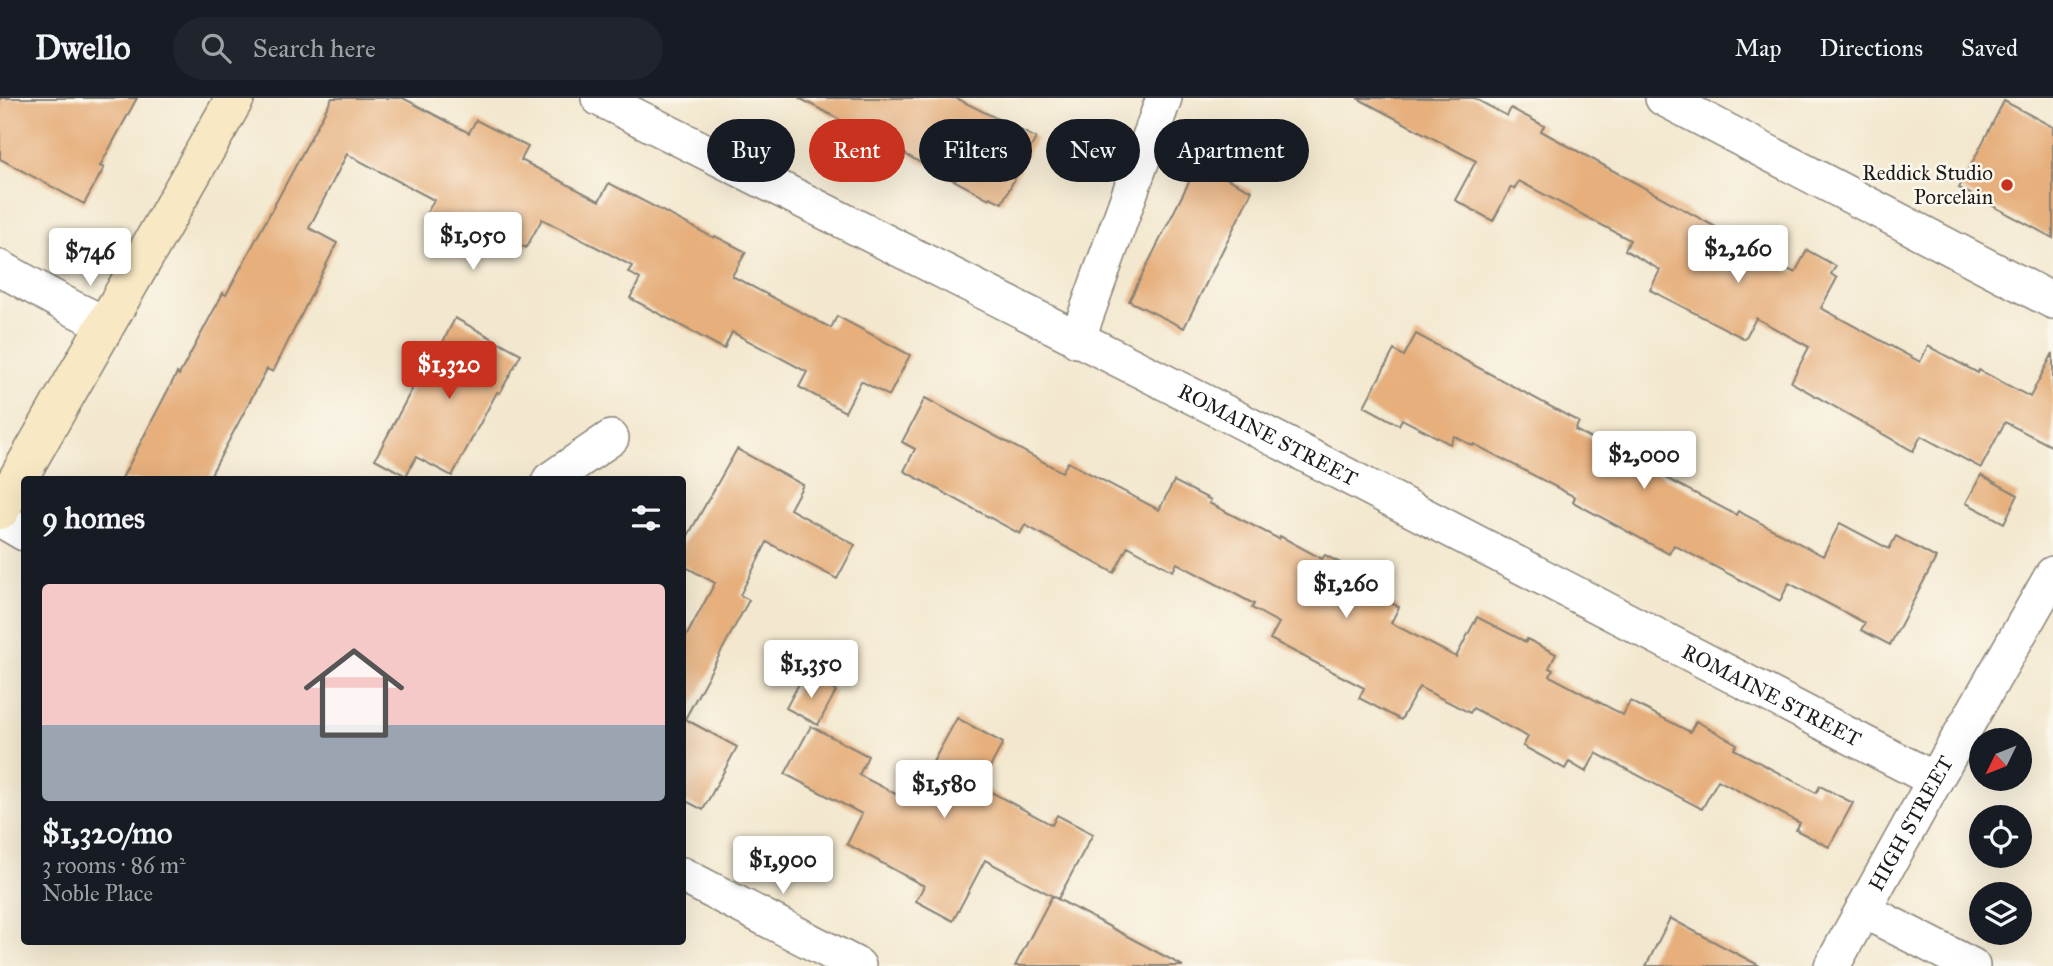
<!DOCTYPE html>
<meta charset="utf-8">
<style>
body{margin:0;font-family:"IM FELL Great Primer",serif;background:#20242c;color:#f1f3f6;height:100vh;display:flex;flex-direction:column;font-size:26px;white-space:nowrap}
*{box-sizing:border-box;margin:0}
p{font-size:23px;color:#9ea1a6}
.icon{flex:none;width:38px;height:38px;fill:none;stroke:currentColor;stroke-width:2;stroke-linecap:round;stroke-linejoin:round}
.map{position:relative;flex:1;overflow:hidden}
.side{position:absolute;left:21px;top:378px;width:665px;height:469px;display:flex;flex-direction:column;background:#171b24;border-radius:7px;box-shadow:0 7px 28px #0002}
.side>*{flex:none}
.banner{position:absolute;left:707px;top:21px;width:665px;height:63px;display:flex;gap:14px}
.needle{width:46px;rotate:227deg}
.fabs{position:absolute;left:1969px;top:630px;display:grid;gap:14px}
.fabs a{display:grid;place-items:center;width:63px;height:63px;border-radius:50%;background:#171b24;box-shadow:0 7px 28px #0002;font-size:35px}
.price{position:absolute;translate:-50% -60px;padding:0 16px;border-radius:7px;background:#fff;color:#222;font-size:23px;line-height:46px;filter:drop-shadow(0 2px 4px #0008)}
.price::after{content:'';position:absolute;left:50%;top:42px;width:21px;height:16px;margin-left:-10px;background:inherit;clip-path:polygon(0 0,100% 0,50% 100%)}
.price.on{background:#c8321e;color:#fff}
ul{padding:0;list-style:none}
li{display:grid;align-content:center;gap:14px;height:371px;padding:0 21px}
li+li{border-top:2px solid #363941}
li span{display:grid;place-items:center;height:217px;border-radius:7px;color:#555}
li>.icon{margin-inline-start:auto}
span .icon{width:126px;height:126px;fill:#fffc;stroke-width:1}
li b{font-size:30px}
h2{display:flex;justify-content:space-between;align-items:center;height:84px;padding:0 21px;font-size:30px}
.chip{padding:0 24px;border-radius:32px;background:#171b24;box-shadow:0 7px 28px #0002;font-size:24px;line-height:63px}
.chip.on{background:#c8321e;color:#fff}
header{display:flex;align-items:center;gap:42px;box-sizing:border-box;height:98px;padding:0 35px;background:#171b24;border-bottom:2px solid #363941}
header strong{font-size:33px}
nav{display:flex;gap:38px;margin-inline-start:auto;font-size:24px}
.search{width:490px;height:63px;background:#20242c;display:flex;align-items:center;gap:18px;box-sizing:border-box;padding:0 24px;border-radius:38px;color:#9ea1a6;font-size:26px}
.map>svg:first-child{display:block}
.building{fill:#e6af7b}
.lines{fill:none;stroke-linecap:round;stroke-linejoin:round}
.minor-casing{stroke:#888276;stroke-width:38}
.secondary-casing{stroke:#888276;stroke-width:41}
.minor{stroke:#fff;stroke-width:35}
.secondary{stroke:#f8e8c3;stroke-width:38}
.poi-dot{fill:#c8321e;stroke:#fbf7ec;stroke-width:2.5}
.labels{text-anchor:middle;stroke-width:5;stroke-linejoin:round;paint-order:stroke}
.poi-label{font-size:21px;fill:#1c1c1c;stroke:#fbf7ec;text-anchor:end}
.street-label{font-size:21px;fill:#1c1c1c;stroke:#fbf7ec}
</style>
<header>
<strong>Dwello</strong>
<div class="search"><svg class="icon" aria-label="search" viewBox="0 0 24 24"><circle cx="10" cy="10" r="6"/><path d="M15 15l6 6"/></svg>Search here</div>
<nav><a>Map</a><a>Directions</a><a>Saved</a></nav>
</header>
<div class="map">
<svg width="2053" height="868" viewBox="0 0 2053 868">
<rect width="100%" height="100%" fill="#fbf7ec"/>
<filter id="ink" filterUnits="userSpaceOnUse"><feTurbulence type="fractalNoise" baseFrequency=".0143" numOctaves="2"/><feDisplacementMap in="SourceGraphic" scale="14" xChannelSelector="R" yChannelSelector="G"/><feConvolveMatrix kernelMatrix="1 2 1 2 8 2 1 2 1" color-interpolation-filters="sRGB"/></filter>
<filter id="wash" filterUnits="userSpaceOnUse"><feTurbulence type="fractalNoise" baseFrequency=".00686" numOctaves="4" result="noise"/><feDisplacementMap in="SourceGraphic" scale="28" xChannelSelector="R" yChannelSelector="G"/><feGaussianBlur stdDeviation="1.57" result="paint"/><feColorMatrix in="noise" values="0 0 0 0 0 0 0 0 0 0 0 0 0 0 0 0 0 1.4 0 .05"/><feComposite in="paint" operator="in"/></filter>
<g filter="url(#wash)">
<rect width="100%" height="100%" fill="#f3e8cf"/>
<g id="blocks">
<path class="building" d="M0,0H137L100,68L104,70L84,106L0,61Z
M332,0H403L469,35L476,22L528,49L521,62L599,103L609,85L714,140L715,138L746,154L732,178L831,230L837,218L910,257L889,298L861,283L845,314L799,289L807,274L732,234L724,251L630,200L640,181L628,174L632,168L602,152L542,121L526,150L485,128L474,149L423,122L434,102L347,56L309,130L337,145L273,274L267,271L208,382H121L177,275L179,277L223,195L226,197Z
M799,0H956L1036,40L1002,105L990,99L989,101Z
M1357,0H1474L1507,18L1511,10L1544,28L1541,33L1734,139L1732,142L1795,175L1807,152L1836,168L1831,176L1837,180L1821,210L1920,264L1928,248L1978,275L1979,272L2030,299L2053,255V349L2005,324L1981,370L1921,338L1913,353L1791,284L1809,249L1756,220L1745,241L1650,192L1660,172L1625,152L1630,142L1519,83L1514,91L1511,89L1493,123L1455,102L1476,63Z
M2004,3L2053,29V140L1959,90Z
M1198,66L1252,93L1184,230L1129,203Z
M455,220L521,256L500,295L497,294L452,378L416,359L406,378L375,361L428,261L433,264Z
M1416,236L1579,324L1575,332L1736,417L1738,413L1823,458L1840,425L1889,451L1896,438L1936,460L1890,547L1861,532L1865,525L1789,485L1780,503L1674,447L1669,456L1573,404L1575,399L1474,346L1473,348L1454,338L1450,346L1402,321L1399,327L1364,308L1394,252L1404,258Z
M925,300L1062,374L1068,364L1159,412L1174,383L1211,402L1209,405L1279,441L1280,438L1322,461L1325,457L1361,476L1356,486L1399,509L1391,525L1456,559L1477,519L1526,544L1527,541L1556,556L1549,570L1553,572L1550,578L1623,617L1630,603L1690,634L1696,623L1737,646L1734,651L1816,695L1820,688L1853,705L1829,749L1796,732L1800,725L1718,682L1702,711L1596,655L1586,674L1569,664L1565,671L1523,648L1528,639L1473,610L1470,615L1419,589L1401,622L1359,600L1364,590L1270,541L1279,525L1252,510L1254,506L1177,465L1173,473L1128,448L1114,475L1025,427L1020,436L904,373L915,351L902,344Z
M737,351L803,387L790,411L855,447L837,481L767,444L740,497L749,502L685,621L737,649L703,712L682,701V546L715,485L682,467V448Z
M1981,377L2018,397L2004,425L1966,405Z
M804,576L836,593L818,627L786,610Z
M957,620L1003,645L980,688L1052,727L1057,717L1093,736L1058,801L985,762L953,823L916,803L924,788L847,746L862,716L785,676L811,628L868,658L859,677L911,704Z
M1052,798L1183,868H1015Z
M1670,820L1692,832L1760,868H1646Z"/>
</g>
</g>
<g filter="url(#ink)">
<use href="#blocks" fill-opacity="0" stroke="#888276" stroke-width="2"/>
<g class="lines">
<g class="minor-casing">
<g id="minor">
<path id="s1" d="M599,0L1210,307L1935,682"/>
<path d="M1663,0L2053,203"/>
<path d="M0,170L70,209L105,226"/>
<path d="M1077,242L1164,0"/>
<path d="M550,382L611,340"/>
<path d="M0,421L24,435"/>
<path d="M682,777L858,868"/>
<path d="M1863,812L1972,868"/>
<path id="s2" d="M1832,868L1935,682L2053,476"/>
</g>
</g>
<g class="secondary-casing">
<path id="secondary" d="M0,412L235,0"/>
</g>
<use href="#minor" class="minor"/>
<use href="#secondary" class="secondary"/>
</g>
</g>
<circle class="poi-dot" cx="2007" cy="87" r="7"/>
<g class="labels">
<g class="poi-label">
<text x="1993" y="82">Reddick Studio<tspan x="1993" dy="24">Porcelain</tspan></text>
</g>
<g class="street-label">
<text dy="7" stroke="none"><textPath href="#s1" startOffset="749">ROMAINE STREET</textPath></text>
<text dy="7" stroke="none"><textPath href="#s1" startOffset="1316">ROMAINE STREET</textPath></text>
<text dy="7" stroke="none"><textPath href="#s2" startOffset="163">HIGH STREET</textPath></text>
</g>
</g>
</svg>
<div class="fabs">
<a><svg class="needle" viewBox="-14 -14 28 28"><path d="M0-13l5 13h-10z" fill="#e53935"/><path d="M0 13l5-13h-10z" fill="#9ea1a6"/></svg></a>
<a><svg class="icon" aria-label="locate" viewBox="0 0 24 24"><circle cx="12" cy="12" r="6"/><path d="M12 2v4M12 18v4M2 12h4M18 12h4"/></svg></a>
<a><svg class="icon" aria-label="layers" viewBox="0 0 24 24"><path d="M12 4l9 5-9 5-9-5zM3 14l9 5 9-5"/></svg></a>
</div>
<b class="price" style="left:473px;top:174px">$1,050</b>
<b class="price" style="left:1738px;top:187px">$2,260</b>
<b class="price" style="left:90px;top:190px">$746</b>
<b class="price on" style="left:449px;top:303px">$1,320</b>
<b class="price" style="left:1644px;top:393px">$2,000</b>
<b class="price" style="left:1346px;top:522px">$1,260</b>
<b class="price" style="left:811px;top:602px">$1,350</b>
<b class="price" style="left:944px;top:722px">$1,580</b>
<b class="price" style="left:783px;top:798px">$1,900</b>
<div class="banner">
<a class="chip">Buy</a>
<a class="chip on">Rent</a>
<a class="chip">Filters</a>
<a class="chip">New</a>
<a class="chip">Apartment</a>
</div>
<section class="side">
<h2>9 homes<svg class="icon" aria-label="filters" viewBox="0 0 24 24"><path d="M4 7h16M4 17h16"/><circle cx="9" cy="7" r="2"/><circle cx="15" cy="17" r="2"/></svg></h2>
<ul>
<li><span style="background:linear-gradient(#f6c9c9 65%,#9aa5b1 0)"><svg class="icon" aria-label="home" viewBox="0 0 24 24"><path d="M3 11l9-7 9 7M6 9v11h12V9"/></svg></span><div><b>$1,320/mo</b><p>3 rooms · 86 m²</p><p>Noble Place</p></div></li>
</ul>
</section>
</div>
